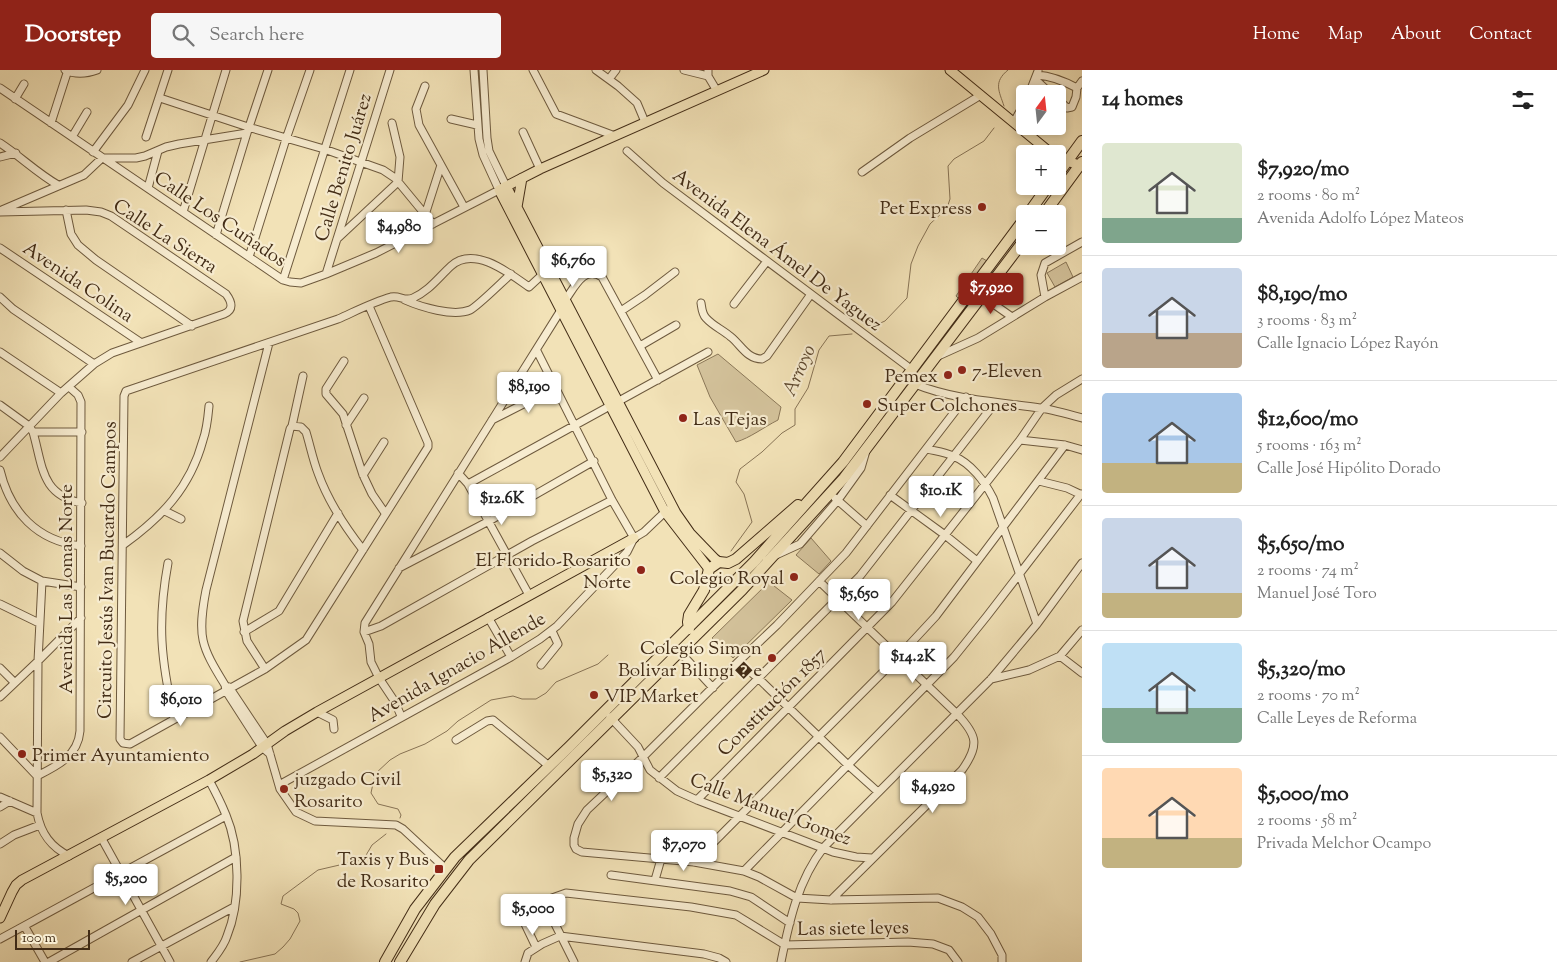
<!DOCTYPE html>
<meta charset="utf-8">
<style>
body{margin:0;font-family:"Sorts Mill Goudy",serif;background:#f6f6f6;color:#222;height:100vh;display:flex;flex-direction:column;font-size:19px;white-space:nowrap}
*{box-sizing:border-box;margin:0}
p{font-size:16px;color:#767676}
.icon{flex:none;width:28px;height:28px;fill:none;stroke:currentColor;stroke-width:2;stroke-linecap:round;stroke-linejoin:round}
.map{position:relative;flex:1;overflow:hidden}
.sheet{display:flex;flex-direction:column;background:#fff;width:475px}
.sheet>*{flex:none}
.needle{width:32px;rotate:15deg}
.tools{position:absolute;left:1016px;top:15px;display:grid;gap:10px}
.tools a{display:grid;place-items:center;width:50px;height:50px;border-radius:5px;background:#fff;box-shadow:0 2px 8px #0003;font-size:25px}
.scale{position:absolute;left:15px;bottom:12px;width:75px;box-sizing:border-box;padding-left:5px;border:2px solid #422c16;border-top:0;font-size:14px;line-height:18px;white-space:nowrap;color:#422c16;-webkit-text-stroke:4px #f7ecd0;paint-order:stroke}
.price{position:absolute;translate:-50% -42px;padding:0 11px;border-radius:5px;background:#fff;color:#222;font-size:16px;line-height:32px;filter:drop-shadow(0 1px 2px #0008)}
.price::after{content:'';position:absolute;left:50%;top:30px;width:15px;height:11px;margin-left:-8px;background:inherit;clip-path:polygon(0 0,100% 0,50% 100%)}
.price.selected{background:#8f2418;color:#fff}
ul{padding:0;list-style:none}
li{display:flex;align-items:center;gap:15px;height:125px;padding:0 20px}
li+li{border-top:1px solid #e0e0e0}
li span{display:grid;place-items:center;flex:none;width:140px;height:100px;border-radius:5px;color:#555}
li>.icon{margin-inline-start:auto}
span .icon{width:60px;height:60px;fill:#fffc;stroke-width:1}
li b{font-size:21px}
h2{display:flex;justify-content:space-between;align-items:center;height:60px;padding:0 20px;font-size:21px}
header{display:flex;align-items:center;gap:30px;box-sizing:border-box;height:70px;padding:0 25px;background:#8f2418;color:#fff}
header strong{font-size:24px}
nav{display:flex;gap:28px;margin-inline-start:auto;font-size:18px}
.search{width:350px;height:45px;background:#f6f6f6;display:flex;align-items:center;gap:12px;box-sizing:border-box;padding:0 18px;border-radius:5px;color:#767676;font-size:19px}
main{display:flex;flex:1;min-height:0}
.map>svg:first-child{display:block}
.green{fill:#d4c39c;stroke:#8b7859}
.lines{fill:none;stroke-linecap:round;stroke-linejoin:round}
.stream{stroke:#887456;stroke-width:1}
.minor-casing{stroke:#6e5a3e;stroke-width:9}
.major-casing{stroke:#422c16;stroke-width:11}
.highway-casing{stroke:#422c16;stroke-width:12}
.minor{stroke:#f7ecd0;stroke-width:7}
.major{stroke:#f2e2b7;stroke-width:9}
.highway{stroke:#f2e2b7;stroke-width:10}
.poi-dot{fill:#8f2418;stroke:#f7ecd0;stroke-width:2}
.labels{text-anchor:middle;stroke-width:4.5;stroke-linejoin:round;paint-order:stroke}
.street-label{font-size:19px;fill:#422c16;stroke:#f7ecd0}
.poi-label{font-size:19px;fill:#422c16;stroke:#f7ecd0;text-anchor:end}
.water-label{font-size:20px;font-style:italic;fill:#5f4a30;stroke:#f7ecd0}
</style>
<header>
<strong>Doorstep</strong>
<div class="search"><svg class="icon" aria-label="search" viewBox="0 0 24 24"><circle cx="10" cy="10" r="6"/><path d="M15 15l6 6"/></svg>Search here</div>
<nav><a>Home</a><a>Map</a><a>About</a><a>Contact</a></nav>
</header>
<main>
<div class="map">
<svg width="1082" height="892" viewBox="0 0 1082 892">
<rect width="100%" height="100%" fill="#f2e2b7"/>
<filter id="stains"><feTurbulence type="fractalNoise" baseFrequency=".004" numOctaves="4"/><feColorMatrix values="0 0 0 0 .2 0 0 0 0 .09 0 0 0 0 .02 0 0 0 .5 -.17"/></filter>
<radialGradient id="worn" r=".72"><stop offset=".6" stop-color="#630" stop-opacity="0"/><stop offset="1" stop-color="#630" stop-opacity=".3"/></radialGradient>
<path class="green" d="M982,188L987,191L959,229L956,226Z
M1066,192L1073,207L1055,217L1047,203Z
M718,284L781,337L778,350C764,357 750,368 736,372L710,327L697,295Z
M811,468L831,491L819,504L796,485Z
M769,512L792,530L733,588L712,568Z"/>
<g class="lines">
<path class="stream" d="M1004,36C999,21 993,12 1008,0
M871,257L885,251L907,228L911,194L918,176L930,154L947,138L950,129L948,96L954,89L984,71L994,58
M731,481L752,452L744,424L736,412L740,399L762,382L782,363L795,355V339L808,318L819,280L829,266L852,264
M400,748L401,745L398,739L378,734L371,723L375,704L390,690L400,684L425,674L447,661L458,651L491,630L513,626L522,629H536L546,623L556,612L598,594L608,585
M240,892L275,884L283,877L290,869L300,851L298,843L294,839L281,834L283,826L318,800L361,790L365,787L372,775L386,764"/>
<g class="minor-casing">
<path id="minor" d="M65,0C76,5 86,4 97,0
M483,0L487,68L489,81L506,116
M533,0L556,44L615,66
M596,0L618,16L637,33L645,52
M684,0L708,6
M708,0V6L717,21
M1037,5C1052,6 1064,11 1077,18L1082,11
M609,9L616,0
M1035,9L1051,24
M425,16L416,39L419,55L464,137
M0,18L283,210L290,212L301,213L326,204L376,183L499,120L483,85L479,69L474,0
M1029,24L1038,1
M160,28L248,57L324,79L383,100L395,108L433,154
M15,29L24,14
M1058,29L1067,38L1072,37L1076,27L1077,18
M451,49L477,55
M1014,52L1025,32
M51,53L68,0
M523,62L540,99
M72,67L87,42
M146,67L168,0
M0,73C20,86 37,103 58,115
M627,81L663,113L911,299
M93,82L128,35L145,0
M0,87L16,83
M862,102L910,68L981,25
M148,118L158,81
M2,140L84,105L102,88H136L145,86L166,77L179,74L247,63
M66,140L71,164L78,175L96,190L192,256
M0,142L86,140L101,142L111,146L226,224C232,232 234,240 224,244L112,283L94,294L61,323L0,387
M183,142L226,0
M425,145L441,95
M216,165L247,63L268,0
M337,169L398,112L400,87L392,53
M0,178L140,272
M249,187L286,69L310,0
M326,204L390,0
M283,210L350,0
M982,226L1012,247
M0,227L13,239L94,294
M1045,227L1041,205L1045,193L1082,172
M566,229C575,216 585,195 602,207L658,310
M405,230C421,237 453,247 470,240C477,237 503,211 511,204
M701,233C702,239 702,244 706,248C713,256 723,260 731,267C741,275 747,289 762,289L767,286L811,224
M734,234L767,191
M369,236L428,373V377L306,570L265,599L130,674L123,673L120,669L124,326L126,321L338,249C356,241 373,232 391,227C400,225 404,232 413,228C429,221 438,208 451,196C474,175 509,203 529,217L543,204
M621,241L645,225L675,202
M269,273L206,520C197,567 201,576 225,615L226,621L262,677L270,684
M640,276L676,255
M537,281L612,430L634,468
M0,282L61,323
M936,287L978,268L1045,227L1082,207
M344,291L326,319V324L343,344L363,405L372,424L385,443
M915,314C954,330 999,332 1040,338C1054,340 1068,344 1082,348
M966,327L846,483L777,555L738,592L643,687L587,740L578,754L574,768V775L576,779L582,782L694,792L744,801L759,807L797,828L831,830L938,828L962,837L978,847L991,864L1002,885V892
M0,335L29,356L33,362C43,397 41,425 82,433
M492,350L555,318
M346,355L364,328
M292,356L303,306
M33,362H82
M1020,370L1065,375L1082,380
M927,379C935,381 945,382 953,386C971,393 985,412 993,428L1037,554
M0,400C10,442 37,471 81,476
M458,403L468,414L529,525
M363,405L384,372
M1039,411L1067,418L1082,425
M468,414L708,282
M890,425L945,465L977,491
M835,428L867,456
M165,441L181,449
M123,475C162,447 190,418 203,370C207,359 208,347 209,336
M0,483L23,501L42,511L81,517
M776,485L800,474L838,430L861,398L866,381
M168,493C157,553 161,590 174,648
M399,498L489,451L594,391
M42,511L38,591L37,743C41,764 51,777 69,786
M819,511L957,644C977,665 980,675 962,700L831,830
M0,534L39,553
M488,547L511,587
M244,562L279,541L338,443
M364,562L381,556L532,471L612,430
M680,582L713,618
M1060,586L1082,603
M738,592L758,608L848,695L878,722
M541,595L558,574L552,561
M0,598L14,612
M265,599L247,571L243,551L290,359L292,356L301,357L306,362C310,375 313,390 318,403C328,431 345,457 363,480
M991,609L1029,600L1060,586L1082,560
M229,617L267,674L280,719L296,742L315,751L396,755L403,759L445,798
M0,627L38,591L81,548
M317,642L333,650L334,659
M401,646L395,632L379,608L371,592L369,574L364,562L365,553L561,240
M610,647L638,677L650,700L677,721L697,730L833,782L856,787L872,788
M0,667L37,706
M456,670L487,651L493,650L549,696
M37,706C57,696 78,686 80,661L81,332L78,325L69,317
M659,708L860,506L995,333
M209,710C215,721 221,733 226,745C240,778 241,832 227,866C224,876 217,884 211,892
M279,715L511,587L540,569L557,556L627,482L634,468L644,462L667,440
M0,727L37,743
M697,730L892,532L1020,370L1042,338L1056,325L1082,309
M0,737L10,731
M102,769L170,892
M0,774L14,765L40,755
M694,792L898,587L936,546L1065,375
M744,801L954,587L987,546L1081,424
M611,805L730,821L751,827L790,853
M655,810L661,789
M519,830L525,854L536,877
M25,857L45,892
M0,869L226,746
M49,892L236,787
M132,892L234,837
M525,892L528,883L542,874L560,866L704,884L719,888L726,892
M574,892L548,840L549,834L552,828L566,823L691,837L736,845L785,875L908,872L933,874L949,880L958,892
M781,892C789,852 798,810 824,777L991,609L1037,554L1082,493"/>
</g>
<g class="major-casing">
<path id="major" d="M950,0L1052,84
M1058,88L1082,96
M506,116L676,443L690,463L715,489L719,492
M517,137L522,108
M709,499L665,442L499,120L540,99L764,0
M0,848L12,822L16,815L22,810L209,710L253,684L285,661L317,642L634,468"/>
</g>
<g class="highway-casing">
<path id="highway" d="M1058,104L1082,71
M1028,144L1048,116
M1044,144L1082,92
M689,559L688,552L689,545L704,520L709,499L719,492L728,493L736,489L798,435
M385,892L415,839L455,787L569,677L754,492L843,392L1025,148
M400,892L435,834L469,790L742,520L844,408L1025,169"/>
</g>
<use href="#minor" class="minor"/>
<use href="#major" class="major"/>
<use href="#highway" class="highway"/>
</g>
<g class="poi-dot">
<circle cx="982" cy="137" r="5"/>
<circle cx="962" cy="300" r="5"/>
<circle cx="948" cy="305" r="5"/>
<circle cx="867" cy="334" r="5"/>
<circle cx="683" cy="348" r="5"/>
<circle cx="641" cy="500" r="5"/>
<circle cx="794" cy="507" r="5"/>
<circle cx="772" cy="588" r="5"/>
<circle cx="594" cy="625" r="5"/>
<circle cx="22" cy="684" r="5"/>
<circle cx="284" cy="719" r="5"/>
<rect x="434" y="794" width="10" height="10" rx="2.5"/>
</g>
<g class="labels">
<g class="street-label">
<text transform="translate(342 97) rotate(-73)" y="7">Calle Benito Juárez</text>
<text transform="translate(221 148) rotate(34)" y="7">Calle Los Cuñados</text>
<text transform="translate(166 165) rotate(33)" y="7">Calle La Sierra</text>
<text transform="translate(778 179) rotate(37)" y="7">Avenida Elena Ámel De Yaguez</text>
<text transform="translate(79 211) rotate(34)" y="7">Avenida Colina</text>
<text transform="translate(106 500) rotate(-89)" y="7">Circuito Jesús Ivan Bucardo Campos</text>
<text transform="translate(65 519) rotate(-90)" y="7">Avenida Las Lomas Norte</text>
<text transform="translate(456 596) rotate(-30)" y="7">Avenida Ignacio Allende</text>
<text transform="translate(771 631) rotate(-45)" y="7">Constitución 1857</text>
<text transform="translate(771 738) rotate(21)" y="7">Calle Manuel Gomez</text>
<text transform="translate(853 857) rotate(-1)" y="7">Las siete leyes</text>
</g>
<g class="poi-label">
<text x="972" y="144">Pet Express</text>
<text x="972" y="307" text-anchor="start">7-Eleven</text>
<text x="938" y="312">Pemex</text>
<text x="877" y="341" text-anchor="start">Super Colchones</text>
<text x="693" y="355" text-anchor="start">Las Tejas</text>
<text x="631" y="496">El Florido-Rosarito<tspan x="631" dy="22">Norte</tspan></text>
<text x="784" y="514">Colegio Royal</text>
<text x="762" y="584">Colegio Simon<tspan x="762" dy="22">Bolivar Bilingi�e</tspan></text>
<text x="604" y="632" text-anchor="start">VIP Market</text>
<text x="32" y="691" text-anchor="start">Primer Ayuntamiento</text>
<text x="294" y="715" text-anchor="start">juzgado Civil<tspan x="294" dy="22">Rosarito</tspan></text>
<text x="429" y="795">Taxis y Bus<tspan x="429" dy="22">de Rosarito</tspan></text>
</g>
<g class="water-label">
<text transform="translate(798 300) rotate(-66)" y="7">Arroyo</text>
</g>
</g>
<rect width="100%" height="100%" filter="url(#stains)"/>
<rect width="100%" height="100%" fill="url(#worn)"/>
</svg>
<div class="tools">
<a><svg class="needle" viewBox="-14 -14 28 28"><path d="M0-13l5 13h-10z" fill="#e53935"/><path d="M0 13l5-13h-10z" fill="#767676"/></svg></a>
<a>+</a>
<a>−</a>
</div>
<div class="scale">100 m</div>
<b class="price" style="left:399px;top:184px">$4,980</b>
<b class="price" style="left:573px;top:218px">$6,760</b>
<b class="price selected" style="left:991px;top:245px">$7,920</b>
<b class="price" style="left:529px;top:344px">$8,190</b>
<b class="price" style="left:941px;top:448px">$10.1K</b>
<b class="price" style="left:502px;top:456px">$12.6K</b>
<b class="price" style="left:859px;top:551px">$5,650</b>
<b class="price" style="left:913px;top:614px">$14.2K</b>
<b class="price" style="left:181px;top:657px">$6,010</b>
<b class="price" style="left:612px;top:732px">$5,320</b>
<b class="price" style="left:933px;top:744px">$4,920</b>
<b class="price" style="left:684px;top:802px">$7,070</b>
<b class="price" style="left:126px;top:836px">$5,200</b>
<b class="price" style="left:533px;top:866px">$5,000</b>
</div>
<section class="sheet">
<h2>14 homes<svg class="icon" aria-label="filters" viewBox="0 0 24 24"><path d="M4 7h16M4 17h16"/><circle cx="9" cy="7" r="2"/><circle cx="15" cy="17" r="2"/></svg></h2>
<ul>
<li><span style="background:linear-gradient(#dfe7d0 75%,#7fa58c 0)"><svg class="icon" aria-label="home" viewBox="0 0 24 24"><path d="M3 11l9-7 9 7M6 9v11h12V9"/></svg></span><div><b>$7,920/mo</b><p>2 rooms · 80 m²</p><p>Avenida Adolfo López Mateos</p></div></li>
<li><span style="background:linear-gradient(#c9d6e8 65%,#b9a48a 0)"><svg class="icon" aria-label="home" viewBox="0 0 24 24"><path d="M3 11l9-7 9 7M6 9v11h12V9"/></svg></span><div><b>$8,190/mo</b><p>3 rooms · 83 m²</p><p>Calle Ignacio López Rayón</p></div></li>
<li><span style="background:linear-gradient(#a9c7e8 70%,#c2b280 0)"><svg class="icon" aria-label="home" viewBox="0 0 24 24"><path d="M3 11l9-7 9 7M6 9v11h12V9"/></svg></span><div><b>$12,600/mo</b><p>5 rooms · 163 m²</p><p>Calle José Hipólito Dorado</p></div></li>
<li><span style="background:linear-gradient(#c9d6e8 75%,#c2b280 0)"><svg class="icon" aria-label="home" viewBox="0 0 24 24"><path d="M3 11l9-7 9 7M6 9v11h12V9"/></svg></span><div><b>$5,650/mo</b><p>2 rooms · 74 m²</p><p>Manuel José Toro</p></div></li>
<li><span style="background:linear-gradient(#bfe0f5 65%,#7fa58c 0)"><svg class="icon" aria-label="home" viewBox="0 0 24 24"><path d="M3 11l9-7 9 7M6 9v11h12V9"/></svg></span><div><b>$5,320/mo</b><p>2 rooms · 70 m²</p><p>Calle Leyes de Reforma</p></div></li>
<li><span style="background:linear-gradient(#ffd9b3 70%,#c2b280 0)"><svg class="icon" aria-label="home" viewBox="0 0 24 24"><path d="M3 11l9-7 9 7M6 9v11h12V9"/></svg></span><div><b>$5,000/mo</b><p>2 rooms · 58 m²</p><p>Privada Melchor Ocampo</p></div></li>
</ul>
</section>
</main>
